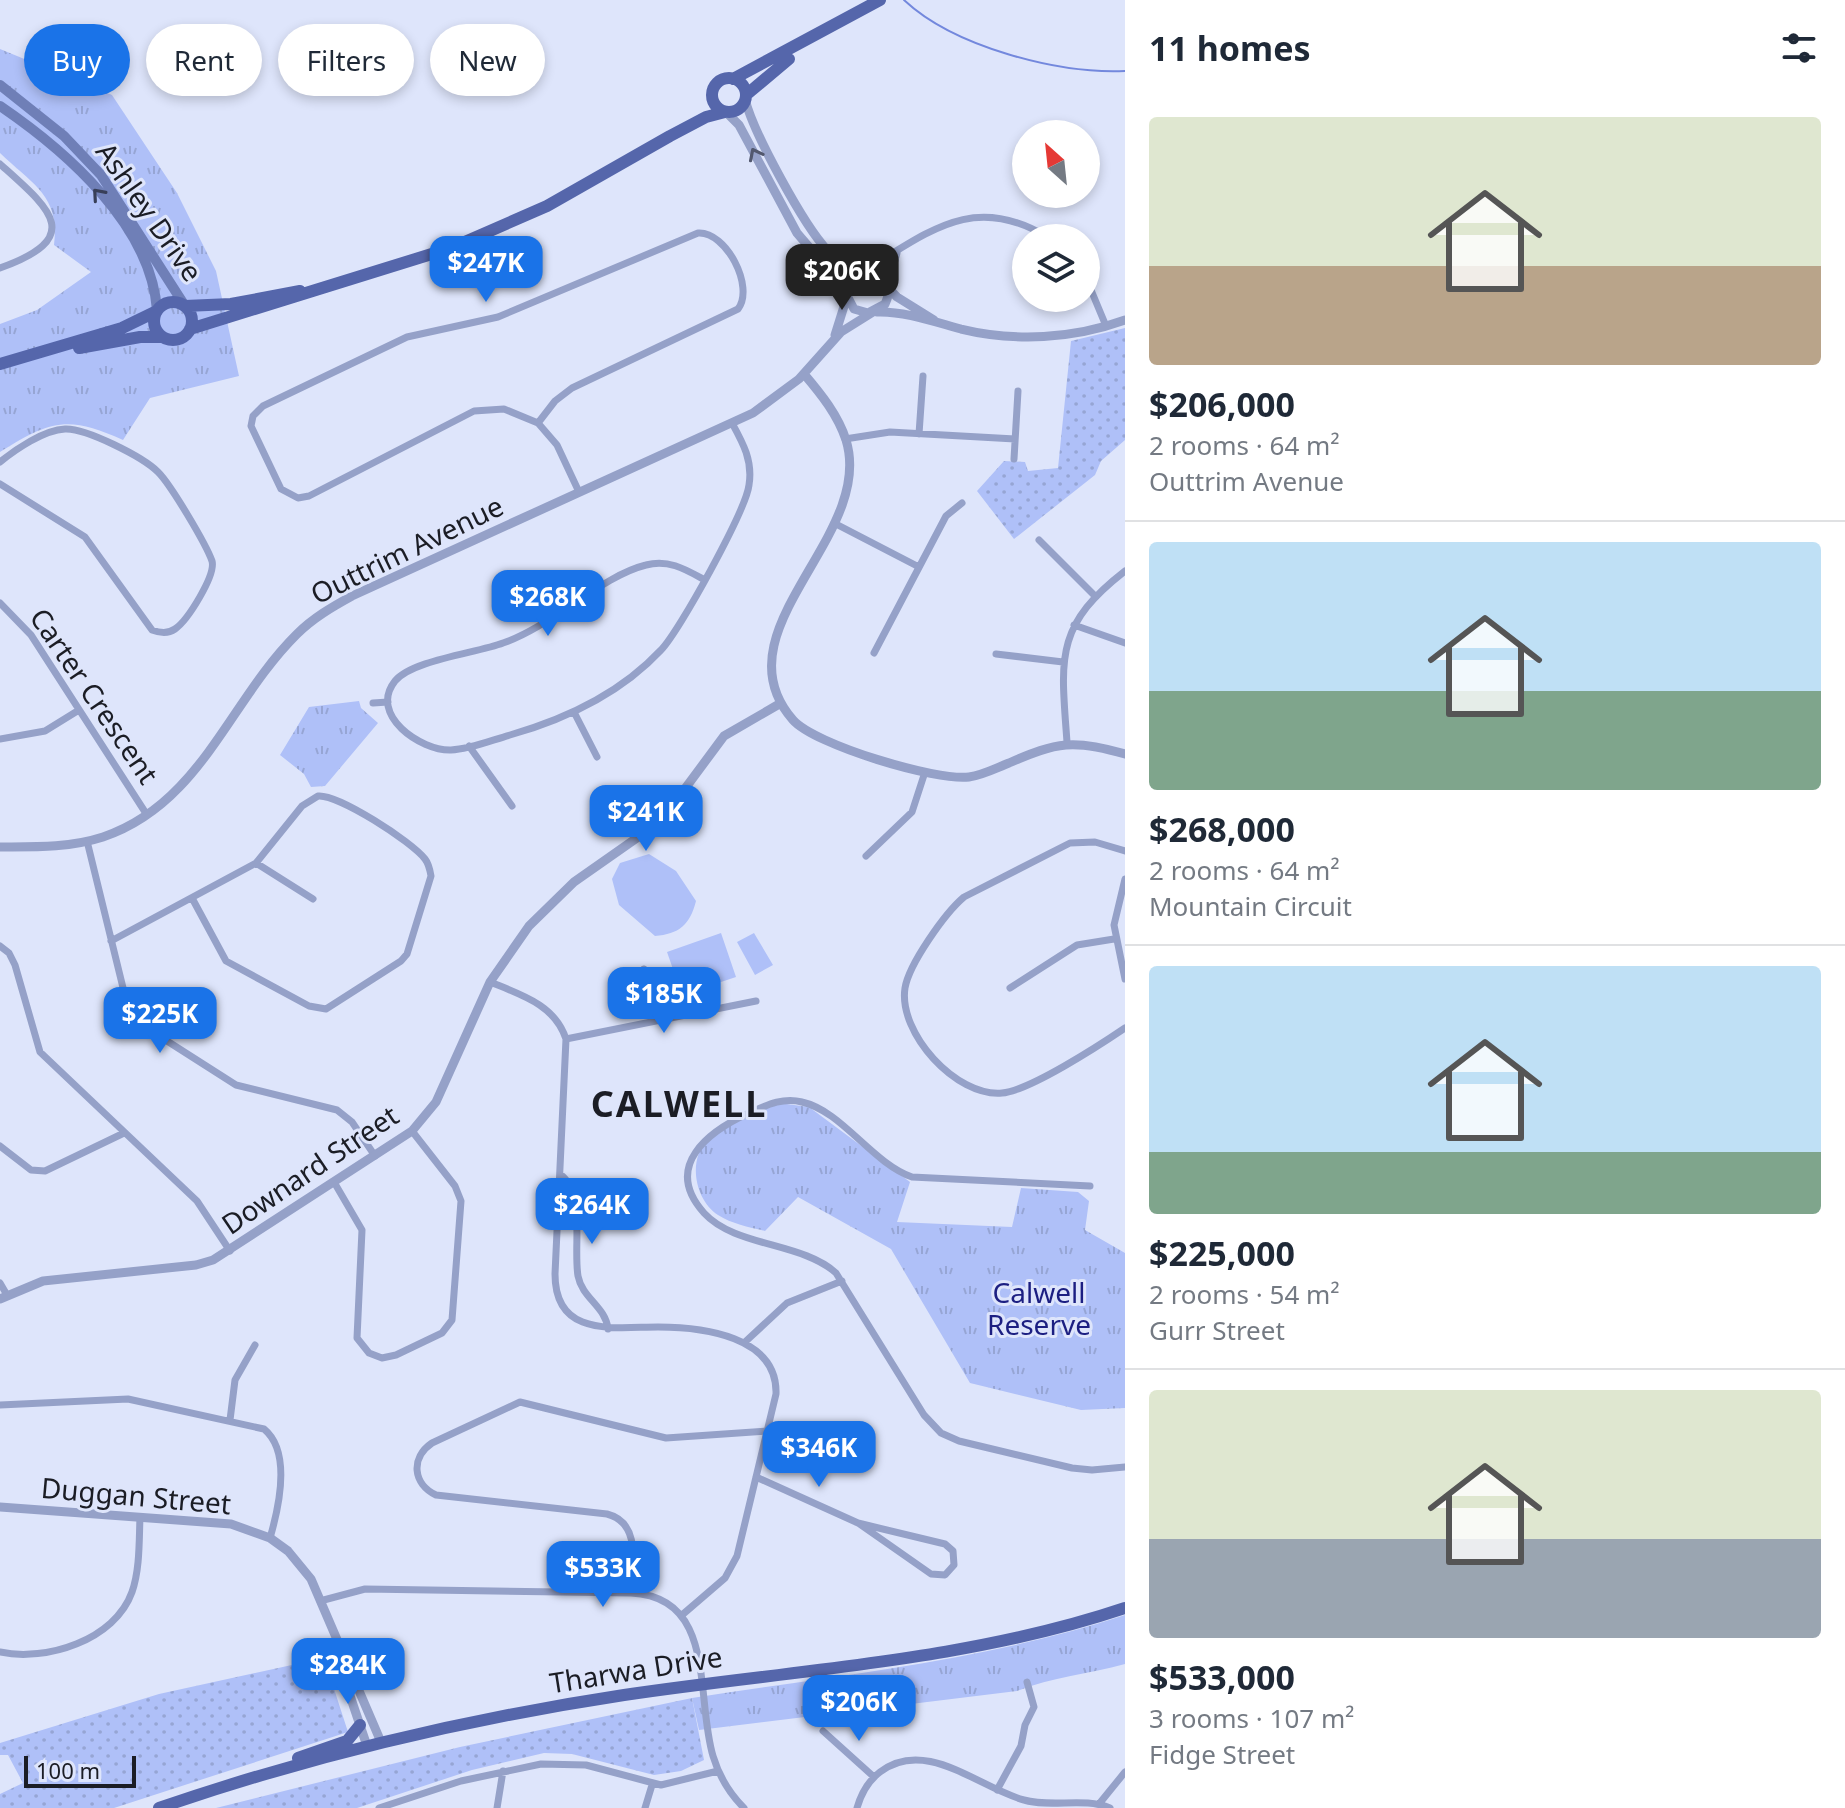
<!DOCTYPE html>
<meta charset="utf-8">
<style>
body{margin:0;font-family:"Noto Sans",sans-serif;background:#f6f6f7;color:#1f2937;height:100vh;display:flex;flex-direction:column;font-size:30px;white-space:nowrap}
*{box-sizing:border-box;margin:0}
p{font-size:26px;color:#747a83}
.icon{flex:none;width:44px;height:44px;fill:none;stroke:currentColor;stroke-width:2;stroke-linecap:round;stroke-linejoin:round}
.map{position:relative;flex:1;overflow:hidden}
.drawer{display:flex;flex-direction:column;background:#fff;width:720px}
.drawer>*{flex:none}
.guide{position:absolute;left:24px;top:24px;width:760px;height:72px;display:flex;gap:16px}
.needle{width:52px;rotate:333deg}
.tools{position:absolute;left:1012px;top:120px;display:grid;gap:16px}
.tools a{display:grid;place-items:center;width:88px;height:88px;border-radius:50%;background:#fff;box-shadow:0 4px 12px #0003;font-size:40px}
.scale{position:absolute;left:24px;bottom:20px;width:112px;box-sizing:border-box;padding-left:8px;border:4px solid #1b1d25;border-top:0;font-size:22px;line-height:28px;white-space:nowrap;color:#1b1d25;-webkit-text-stroke:6px #dee5fb;paint-order:stroke}
.price{position:absolute;translate:-50% -68px;padding:0 18px;border-radius:16px;background:#1a73e8;color:#fff;font-size:26px;line-height:52px;filter:drop-shadow(0 2px 4px #0008)}
.price::after{content:'';position:absolute;left:50%;top:48px;width:24px;height:18px;margin-left:-12px;background:inherit;clip-path:polygon(0 0,100% 0,50% 100%)}
.price.active{background:#222;color:#fff}
ul{padding:0;list-style:none}
li{display:grid;align-content:center;gap:16px;height:424px;padding:0 24px}
li+li{border-top:2px solid #e0e1e3}
li span{display:grid;place-items:center;height:248px;border-radius:8px;color:#555}
li>.icon{margin-inline-start:auto}
span .icon{width:144px;height:144px;fill:#fffc;stroke-width:1}
li b{font-size:34px}
h2{display:flex;justify-content:space-between;align-items:center;height:96px;padding:0 24px;font-size:34px}
.pill{padding:0 28px;border-radius:36px;background:#fff;box-shadow:0 4px 12px #0003;font-size:28px;line-height:72px}
.pill.active{background:#1a73e8;color:#fff}
main{display:flex;flex:1;min-height:0}
.map>svg:first-child{display:block}
.grass{fill:url(#grass-dots)}
.park{fill:url(#park-tufts)}
.garden{fill:#afc0f8}
.lines{fill:none;stroke-linecap:round;stroke-linejoin:round}
.stream{stroke:#7388dd;stroke-width:2}
.minor{stroke:#95a1c8;stroke-width:7}
.tertiary{stroke:#95a1c8;stroke-width:9}
.secondary{stroke:#6f7fb7;stroke-width:10}
.primary{stroke:#5566ab;stroke-width:12}
.oneway{stroke:#52586e}
.oneway2{stroke:#383f58}
.labels{text-anchor:middle;stroke-width:6;stroke-linejoin:round;paint-order:stroke}
.street-label{font-size:28px;fill:#1b1d25;stroke:#dee5fb}
.park-label{font-size:28px;fill:#1c1f82;stroke:#dee5fb}
.district-label{font-size:36px;font-weight:bold;letter-spacing:2px;fill:#1b1d25;stroke:#dee5fb}
</style>
<main>
<div class="map">
<svg width="1125" height="1808" viewBox="0 0 1125 1808">
<defs>
<pattern id="grass-dots" width="8" height="8" patternUnits="userSpaceOnUse" patternTransform="scale(2)"><rect width="8" height="8" fill="#afc0f8"/><path d="M2 2h.1M6 6h.1" fill="none" stroke="#96a5d4" stroke-width="1.8" stroke-linecap="round"/></pattern>
<pattern id="park-tufts" width="24" height="20" patternUnits="userSpaceOnUse" patternTransform="scale(2)"><rect width="24" height="20" fill="#afc0f8"/><path d="M3 7l-1-3M5 7V3M7 7l1-3M15 17l-1-3M17 17v-4M19 17l1-3" fill="none" stroke="#96a5d4"/></pattern>
</defs>
<rect width="100%" height="100%" fill="#dee5fb"/>
<path class="grass" d="M1125,328V440L1101,461L1095,475L1014,539L977,491L1004,461L1025,462L1028,471L1058,468L1071,341Z
M324,1658L348,1732L114,1808H0V1794L23,1783L8,1755H0V1743L159,1694Z
M692,1698L704,1760L681,1771L654,1775L572,1754L544,1753L472,1770L357,1808H216L460,1747Z"/>
<path class="park" d="M0,49L112,95L177,193L216,271L239,376L150,398L123,440C69,415 50,420 0,452V324L37,310L91,272L54,245C60,195 33,185 0,153Z
M359,701L361,708L378,723L325,786L311,787L304,774L280,755L309,707Z
M779,1103L809,1107L910,1182L897,1222L1012,1227L1021,1188L1078,1192L1089,1201L1085,1230L1125,1253V1408L1081,1410L970,1383L891,1249L798,1197L765,1231C749,1227 732,1224 718,1215C695,1200 687,1160 708,1139C726,1121 756,1113 779,1103Z
M1125,1615V1664C1089,1674 1052,1677 1017,1691L699,1730L692,1698C837,1675 986,1661 1125,1615Z"/>
<path class="garden" d="M649,854L676,871L696,901C690,925 679,934 655,936L619,905L612,879L620,863Z
M721,933L736,977L682,995L667,952Z
M754,933L773,965L755,975L737,942Z"/>
<g class="lines">
<path class="stream" d="M904,0C954,47 1058,74 1125,71"/>
<path class="minor" d="M0,164C49,208 87,237 0,268
M867,269C930,231 975,192 1049,238
M1086,278L1106,326
M888,286L897,253
M538,423L504,409L474,411L309,496L298,498L281,489L251,426L253,416L263,406L407,337L498,317L698,233C726,231 755,287 738,309L572,388L555,401L538,423L557,445L579,492
M919,434L923,376
M845,439L890,432L1015,439
M1014,459L1018,391
M0,462C16,449 44,430 65,429C86,428 143,457 158,472C171,485 206,544 212,561C216,575 188,620 175,629C168,634 160,633 152,630L85,537L0,484
M834,523L919,567
M1039,540L1095,596
M703,579C685,569 668,559 646,565C601,576 551,627 503,643C477,653 412,660 395,681C368,715 421,751 451,750C471,749 492,740 510,735C566,719 620,694 661,650C679,632 746,510 749,485C753,461 743,443 732,423
M0,603L31,635L147,815
M1074,625L1125,643
M874,653L946,516L962,503
M996,654L1063,662
M373,703L388,702
M575,714L597,757
M0,739L45,731L79,710
M1067,742C1061,659 1054,626 1125,571
M469,746L512,806
M87,841L127,1004L142,1025L236,1085L337,1110L352,1122L375,1156
M1125,851L1095,842L1070,843L964,897C945,913 909,964 905,988C898,1033 956,1097 1002,1093C1029,1091 1100,1045 1125,1028
M866,856L912,812L925,772
M256,863L313,899
M1125,879L1114,925L1125,979
M111,941L256,863L302,806L318,796C338,794 411,841 425,859C429,864 430,870 431,876L407,954L401,961L326,1009L309,1006L226,961L192,898
M0,946L9,953L15,965L40,1052L197,1201L230,1251
M644,969L655,1021
M490,982C522,995 555,1005 566,1039L555,1274C555,1338 614,1327 658,1327C702,1327 778,1336 776,1394L737,1556L725,1578L682,1615
M1010,988L1077,945L1114,939
M566,1039L756,1001
M0,1146L31,1170L45,1171L124,1133
M560,1174C586,1193 573,1246 578,1276C582,1298 606,1307 608,1329
M334,1182L362,1230L357,1338L369,1353L382,1358L396,1355L442,1333L452,1320L461,1201L455,1186L412,1131
M1090,1186L912,1177C872,1163 842,1111 802,1102C783,1097 767,1105 749,1113C709,1131 662,1166 704,1213C735,1247 802,1242 836,1273L924,1415L941,1433L959,1441L1072,1468L1092,1470L1125,1467
M0,1283L7,1295
M745,1342L787,1303L842,1281
M0,1405L128,1399L264,1429C292,1452 279,1507 270,1538
M230,1420L235,1380L255,1345
M756,1477L858,1523L931,1574L945,1575L954,1565L953,1551L945,1544L858,1523
M631,1593C632,1565 642,1523 607,1514L436,1495C413,1484 410,1458 432,1443L520,1402L666,1438L767,1431
M320,1601L365,1589L631,1593C717,1597 695,1696 713,1756C719,1776 729,1793 744,1808
M0,1652C46,1662 115,1640 132,1592C140,1569 139,1541 140,1517
M823,1731L874,1777
M997,1790L1021,1746L1025,1725L1034,1707L1027,1682
M1099,1804L1125,1772
M379,1808L461,1781L541,1764L586,1765L661,1785L718,1771
M497,1808L503,1771
M645,1808L652,1785
M857,1808C861,1794 868,1781 880,1772C926,1737 979,1788 1024,1800C1052,1808 1084,1797 1110,1808"/>
<path class="tertiary" d="M745,99C753,132 804,226 828,251C833,256 840,263 847,266C867,272 900,272 885,304L868,313L854,309L845,292L850,278L865,270
M726,112L739,125L797,233L845,289
M888,288L897,297L934,320
M877,312C905,311 935,322 961,329C1015,342 1073,339 1125,320
M835,335L846,300
M804,374C821,394 838,415 846,440C876,537 715,631 793,720C815,745 936,781 969,777C983,775 996,768 1009,763C1057,742 1074,739 1125,754
M0,847C35,847 69,848 103,837C201,804 229,701 297,634C313,618 332,607 352,596L753,413L799,379L841,332L873,312
M0,1299L43,1281L196,1265L213,1260L412,1131L436,1102L490,982L529,926L574,882L661,821L724,736L781,703
M0,1507L231,1524L270,1538L288,1551L311,1579L381,1742
M341,1655V1669L367,1746"/>
<path class="secondary" d="M0,85L64,136L101,175L185,306
M0,106C66,151 151,225 157,310"/>
<path class="primary" d="M712 95a17 17 0 1 1 34 0a17 17 0 1 1-34 0Z
M733,79L880,0
M746,95L789,59
M154 321a19 19 0 1 1 38 0a19 19 0 1 1-38 0Z
M185,306L231,304L300,291
M190,329L451,248L547,206L670,136L706,117L725,112
M79,348L140,337H163
M0,364L122,328L157,311
M298,1758L347,1741L360,1725
M159,1808C310,1756 466,1719 624,1695C790,1670 965,1662 1125,1608"/>
</g>
<defs><path id="oneway-chevron" d="M-2-3.5L2.5 0L-2 3.5" fill="none" stroke-width="1.6" stroke-linecap="round" stroke-linejoin="round" transform="scale(2)"/></defs>
<use class="oneway" href="#oneway-chevron" transform="translate(755 154) rotate(-117)"/>
<use class="oneway2" href="#oneway-chevron" transform="translate(98 194) rotate(-131)"/>
<g class="labels">
<g class="street-label">
<text transform="translate(149 212) rotate(55)" y="10">Ashley Drive</text>
<text transform="translate(407 550) rotate(-26)" y="10">Outtrim Avenue</text>
<text transform="translate(94 696) rotate(56)" y="10">Carter Crescent</text>
<text transform="translate(310 1170) rotate(-34)" y="10">Downard Street</text>
<text transform="translate(136 1496) rotate(5)" y="10">Duggan Street</text>
<text transform="translate(636 1670) rotate(-9)" y="10">Tharwa Drive</text>
</g>
<g class="park-label">
<text x="1039" y="1303">Calwell<tspan x="1039" dy="32">Reserve</tspan></text>
</g>
<g class="district-label">
<text x="679" y="1117">CALWELL</text>
</g>
</g>
</svg>
<div class="tools">
<a><svg class="needle" viewBox="-14 -14 28 28"><path d="M0-13l5 13h-10z" fill="#e53935"/><path d="M0 13l5-13h-10z" fill="#747a83"/></svg></a>
<a><svg class="icon" aria-label="layers" viewBox="0 0 24 24"><path d="M12 4l9 5-9 5-9-5zM3 14l9 5 9-5"/></svg></a>
</div>
<div class="scale">100 m</div>
<b class="price" style="left:486px;top:304px">$247K</b>
<b class="price active" style="left:842px;top:312px">$206K</b>
<b class="price" style="left:548px;top:638px">$268K</b>
<b class="price" style="left:646px;top:853px">$241K</b>
<b class="price" style="left:664px;top:1035px">$185K</b>
<b class="price" style="left:160px;top:1055px">$225K</b>
<b class="price" style="left:592px;top:1246px">$264K</b>
<b class="price" style="left:819px;top:1489px">$346K</b>
<b class="price" style="left:603px;top:1609px">$533K</b>
<b class="price" style="left:348px;top:1706px">$284K</b>
<b class="price" style="left:859px;top:1743px">$206K</b>
<div class="guide">
<a class="pill active">Buy</a>
<a class="pill">Rent</a>
<a class="pill">Filters</a>
<a class="pill">New</a>
</div>
</div>
<section class="drawer">
<h2>11 homes<svg class="icon" aria-label="filters" viewBox="0 0 24 24"><path d="M4 7h16M4 17h16"/><circle cx="9" cy="7" r="2"/><circle cx="15" cy="17" r="2"/></svg></h2>
<ul>
<li><span style="background:linear-gradient(#dfe7d0 60%,#b9a48a 0)"><svg class="icon" aria-label="home" viewBox="0 0 24 24"><path d="M3 11l9-7 9 7M6 9v11h12V9"/></svg></span><div><b>$206,000</b><p>2 rooms · 64 m²</p><p>Outtrim Avenue</p></div></li>
<li><span style="background:linear-gradient(#bfe0f5 60%,#7fa58c 0)"><svg class="icon" aria-label="home" viewBox="0 0 24 24"><path d="M3 11l9-7 9 7M6 9v11h12V9"/></svg></span><div><b>$268,000</b><p>2 rooms · 64 m²</p><p>Mountain Circuit</p></div></li>
<li><span style="background:linear-gradient(#bfe0f5 75%,#7fa58c 0)"><svg class="icon" aria-label="home" viewBox="0 0 24 24"><path d="M3 11l9-7 9 7M6 9v11h12V9"/></svg></span><div><b>$225,000</b><p>2 rooms · 54 m²</p><p>Gurr Street</p></div></li>
<li><span style="background:linear-gradient(#dfe7d0 60%,#9aa5b1 0)"><svg class="icon" aria-label="home" viewBox="0 0 24 24"><path d="M3 11l9-7 9 7M6 9v11h12V9"/></svg></span><div><b>$533,000</b><p>3 rooms · 107 m²</p><p>Fidge Street</p></div></li>
</ul>
</section>
</main>
